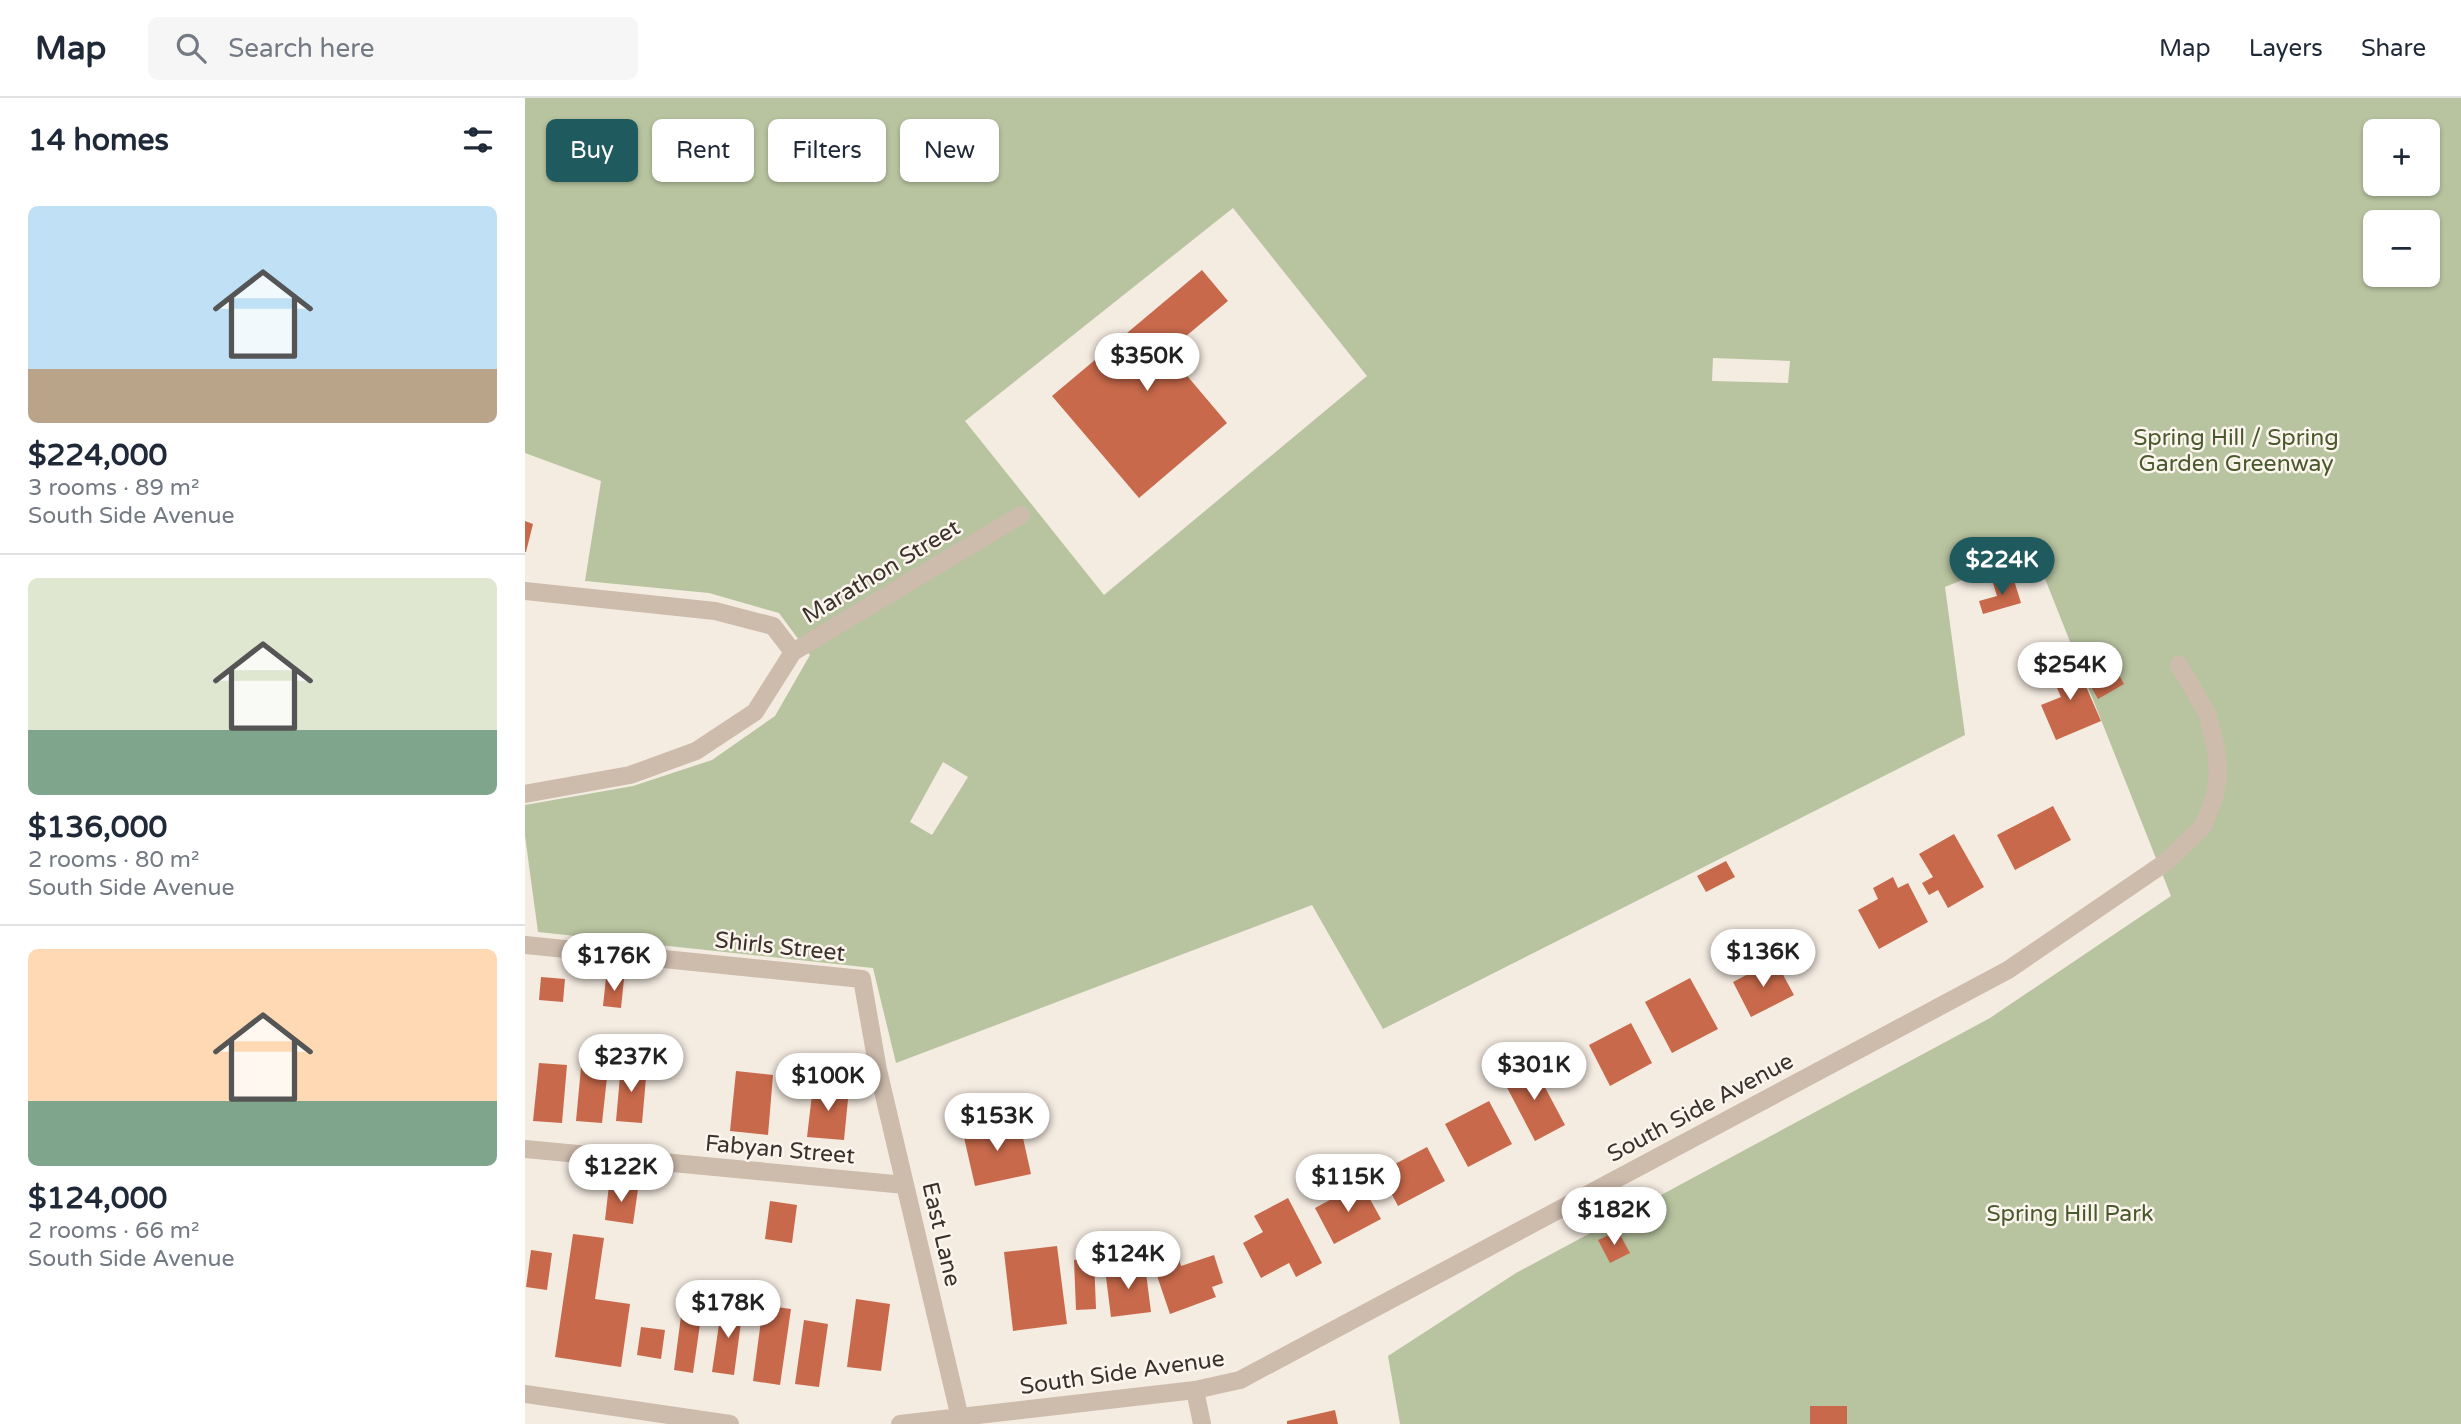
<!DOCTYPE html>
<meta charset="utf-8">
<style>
body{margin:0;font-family:"Varela Round",sans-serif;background:#f6f6f7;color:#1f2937;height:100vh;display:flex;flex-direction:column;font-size:26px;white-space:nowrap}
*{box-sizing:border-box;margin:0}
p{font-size:23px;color:#747a83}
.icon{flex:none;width:38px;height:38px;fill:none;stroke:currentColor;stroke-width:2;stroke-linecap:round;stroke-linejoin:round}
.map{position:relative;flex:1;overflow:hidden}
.side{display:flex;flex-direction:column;background:#fff;width:525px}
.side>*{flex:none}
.hud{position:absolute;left:21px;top:21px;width:665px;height:63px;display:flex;gap:14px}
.controls{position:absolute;left:1838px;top:21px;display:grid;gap:14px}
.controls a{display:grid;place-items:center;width:77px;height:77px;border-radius:10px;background:#fff;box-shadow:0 2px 5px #0004;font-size:35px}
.price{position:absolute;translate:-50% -60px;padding:0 16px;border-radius:24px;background:#fff;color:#222;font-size:23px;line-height:46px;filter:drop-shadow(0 2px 4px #0008)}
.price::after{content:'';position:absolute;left:50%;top:42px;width:21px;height:16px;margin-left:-10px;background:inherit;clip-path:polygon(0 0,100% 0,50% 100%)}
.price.current{background:#1f5a5e;color:#fff}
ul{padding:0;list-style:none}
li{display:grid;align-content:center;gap:14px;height:371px;padding:0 28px}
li+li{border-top:2px solid #e0e1e3}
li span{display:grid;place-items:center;height:217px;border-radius:10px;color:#555}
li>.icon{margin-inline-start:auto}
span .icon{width:126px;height:126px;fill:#fffc;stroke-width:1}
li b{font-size:30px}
h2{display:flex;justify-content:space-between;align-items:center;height:84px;padding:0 28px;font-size:30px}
.pill{padding:0 24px;border-radius:10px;background:#fff;box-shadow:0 2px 5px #0004;font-size:24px;line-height:63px}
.pill.current{background:#1f5a5e;color:#fff}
header{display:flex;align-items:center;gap:42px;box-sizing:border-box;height:98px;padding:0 35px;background:#fff;border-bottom:2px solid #e0e1e3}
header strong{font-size:33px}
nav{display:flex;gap:38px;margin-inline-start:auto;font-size:24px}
.search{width:490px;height:63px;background:#f6f6f7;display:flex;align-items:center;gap:18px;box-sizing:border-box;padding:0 24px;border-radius:10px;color:#747a83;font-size:26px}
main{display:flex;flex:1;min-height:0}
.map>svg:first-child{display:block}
.green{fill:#b8c4a0;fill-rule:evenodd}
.building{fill:#c8694b}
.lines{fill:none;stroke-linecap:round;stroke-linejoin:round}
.street{stroke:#cdbbac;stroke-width:18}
.labels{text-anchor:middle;stroke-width:5;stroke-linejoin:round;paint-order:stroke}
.park-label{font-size:23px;fill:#4a5a2e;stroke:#fbf5ee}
.street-label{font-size:23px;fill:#3b302b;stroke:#fbf5ee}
</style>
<header>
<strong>Map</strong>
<div class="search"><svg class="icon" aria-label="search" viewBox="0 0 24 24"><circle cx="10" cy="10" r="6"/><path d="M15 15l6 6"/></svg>Search here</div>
<nav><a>Map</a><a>Layers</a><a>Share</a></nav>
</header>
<main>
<section class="side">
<h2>14 homes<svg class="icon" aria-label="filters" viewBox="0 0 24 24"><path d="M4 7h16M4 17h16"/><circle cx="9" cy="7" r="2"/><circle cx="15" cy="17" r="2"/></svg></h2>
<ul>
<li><span style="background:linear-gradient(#bfe0f5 75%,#b9a48a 0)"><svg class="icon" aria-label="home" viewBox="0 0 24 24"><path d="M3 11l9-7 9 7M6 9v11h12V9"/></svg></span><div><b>$224,000</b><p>3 rooms · 89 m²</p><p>South Side Avenue</p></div></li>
<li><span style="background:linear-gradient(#dfe7d0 70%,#7fa58c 0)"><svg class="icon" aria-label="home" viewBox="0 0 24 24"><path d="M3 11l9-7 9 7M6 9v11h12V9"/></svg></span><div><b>$136,000</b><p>2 rooms · 80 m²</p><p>South Side Avenue</p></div></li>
<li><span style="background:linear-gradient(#ffd9b3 70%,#7fa58c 0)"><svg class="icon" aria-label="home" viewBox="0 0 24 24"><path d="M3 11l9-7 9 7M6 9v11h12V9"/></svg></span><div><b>$124,000</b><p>2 rooms · 66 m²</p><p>South Side Avenue</p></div></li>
</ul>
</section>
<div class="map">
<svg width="1936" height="1326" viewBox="0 0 1936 1326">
<rect width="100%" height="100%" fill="#f4ebe1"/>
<path class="green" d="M0,0H1936V1326H875L863,1258L991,1175L1465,920L1646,798L1509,453L1420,489L1440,637L858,931L787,807L371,965L348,870L13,834L0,738V707L108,688L187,662L250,618L285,557L254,515L184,495L60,483L76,383L0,355ZM1850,33H1902V86H1850ZM708,110L842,278L579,497L440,323ZM1850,124H1902V177H1850ZM1188,260L1265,263L1263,285L1187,283ZM418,664L443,679L407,737L385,724Z"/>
<path class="building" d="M677,172L703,203L642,254L702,325L614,400L527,298Z
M0,423L8,426L1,454H0Z
M1488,479L1496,505L1458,516L1454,503L1472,498L1468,485Z
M1549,561L1576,623L1531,642L1516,607L1536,599L1524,572Z
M1589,568L1599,586L1573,601L1560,578L1574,570L1577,575Z
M1528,708L1546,742L1490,772L1472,737Z
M1429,736L1459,789L1423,810L1413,792L1404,797L1397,785L1408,779L1394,756Z
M1201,763L1210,779L1181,794L1172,778Z
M1368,779L1373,790L1383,785L1403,824L1354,851L1333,812L1353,801L1348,790Z
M1250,862L1269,897L1226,919L1208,884Z
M16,879L40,881L38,904L14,902Z
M81,880L99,881L96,910L78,908Z
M1165,880L1193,931L1147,955L1120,904Z
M1106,925L1127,965L1085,988L1064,947Z
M57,959L84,961L77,1025L51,1023Z
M14,965L42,967L37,1025L8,1023Z
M1007,965L1040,1027L1010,1043L977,980Z
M96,967L122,969L117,1025L91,1023Z
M211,973L248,977L243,1037L205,1033Z
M288,988L324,991L319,1042L282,1039Z
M964,1003L987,1046L943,1069L920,1026Z
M494,1022L506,1076L450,1088L438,1035Z
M902,1049L920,1083L873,1108L855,1074Z
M836,1085L856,1121L809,1146L790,1110Z
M84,1087L113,1091L108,1126L80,1122Z
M763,1100L797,1165L771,1179L764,1165L736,1180L718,1145L738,1134L729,1118Z
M245,1103L272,1107L267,1145L240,1141Z
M1093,1133L1105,1155L1085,1165L1073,1142Z
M48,1136L79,1140L70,1201L105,1206L96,1269L30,1259Z
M532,1148L542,1226L488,1233L479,1154Z
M6,1152L27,1155L22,1192L1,1189Z
M689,1157L698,1185L687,1189L691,1199L645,1216L629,1169L654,1161L656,1168Z
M569,1161L571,1211L551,1212L549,1162Z
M620,1167L626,1214L586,1219L580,1171Z
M159,1195L179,1198L168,1275L149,1272Z
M331,1201L365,1206L356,1273L322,1269Z
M197,1206L218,1209L209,1277L187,1274Z
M238,1207L266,1211L255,1287L228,1283Z
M279,1222L303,1226L294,1289L270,1286Z
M116,1229L140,1232L136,1261L112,1257Z
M1285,1308H1322V1326H1285Z
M810,1312L813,1326H762V1323Z"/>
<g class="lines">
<path class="street" d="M0,493L190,513L248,528L268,554
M0,696L105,677L171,653L230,614L268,554L496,417
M0,847L337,881L353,972L435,1320
M0,1051L380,1087
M670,1292L677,1326
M0,1296L205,1326
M375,1326L670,1292L715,1282L1483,872L1641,764L1678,728L1690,698L1693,676L1691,651L1682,615L1654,567"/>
</g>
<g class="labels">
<g class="park-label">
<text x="1711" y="347">Spring Hill / Spring<tspan x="1711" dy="26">Garden Greenway</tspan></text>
<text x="1545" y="1123">Spring Hill Park</text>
</g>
<g class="street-label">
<text transform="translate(356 473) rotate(-31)" y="8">Marathon Street</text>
<text transform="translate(255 848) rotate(6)" y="8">Shirls Street</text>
<text transform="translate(1175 1009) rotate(-28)" y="8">South Side Avenue</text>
<text transform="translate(255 1051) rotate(5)" y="8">Fabyan Street</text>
<text transform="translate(417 1136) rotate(77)" y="8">East Lane</text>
<text transform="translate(597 1274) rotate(-8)" y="8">South Side Avenue</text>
</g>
</g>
</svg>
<div class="controls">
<a>+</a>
<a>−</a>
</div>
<b class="price" style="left:622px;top:295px">$350K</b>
<b class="price current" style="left:1477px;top:499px">$224K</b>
<b class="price" style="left:1545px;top:604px">$254K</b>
<b class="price" style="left:1238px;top:891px">$136K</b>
<b class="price" style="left:89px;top:895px">$176K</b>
<b class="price" style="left:106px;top:996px">$237K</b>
<b class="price" style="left:1009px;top:1004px">$301K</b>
<b class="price" style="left:303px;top:1015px">$100K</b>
<b class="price" style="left:472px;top:1055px">$153K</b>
<b class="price" style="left:96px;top:1106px">$122K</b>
<b class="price" style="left:823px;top:1116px">$115K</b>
<b class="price" style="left:1089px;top:1149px">$182K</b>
<b class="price" style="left:603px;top:1193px">$124K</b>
<b class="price" style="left:203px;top:1242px">$178K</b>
<div class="hud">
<a class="pill current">Buy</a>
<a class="pill">Rent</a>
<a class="pill">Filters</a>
<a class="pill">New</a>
</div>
</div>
</main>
